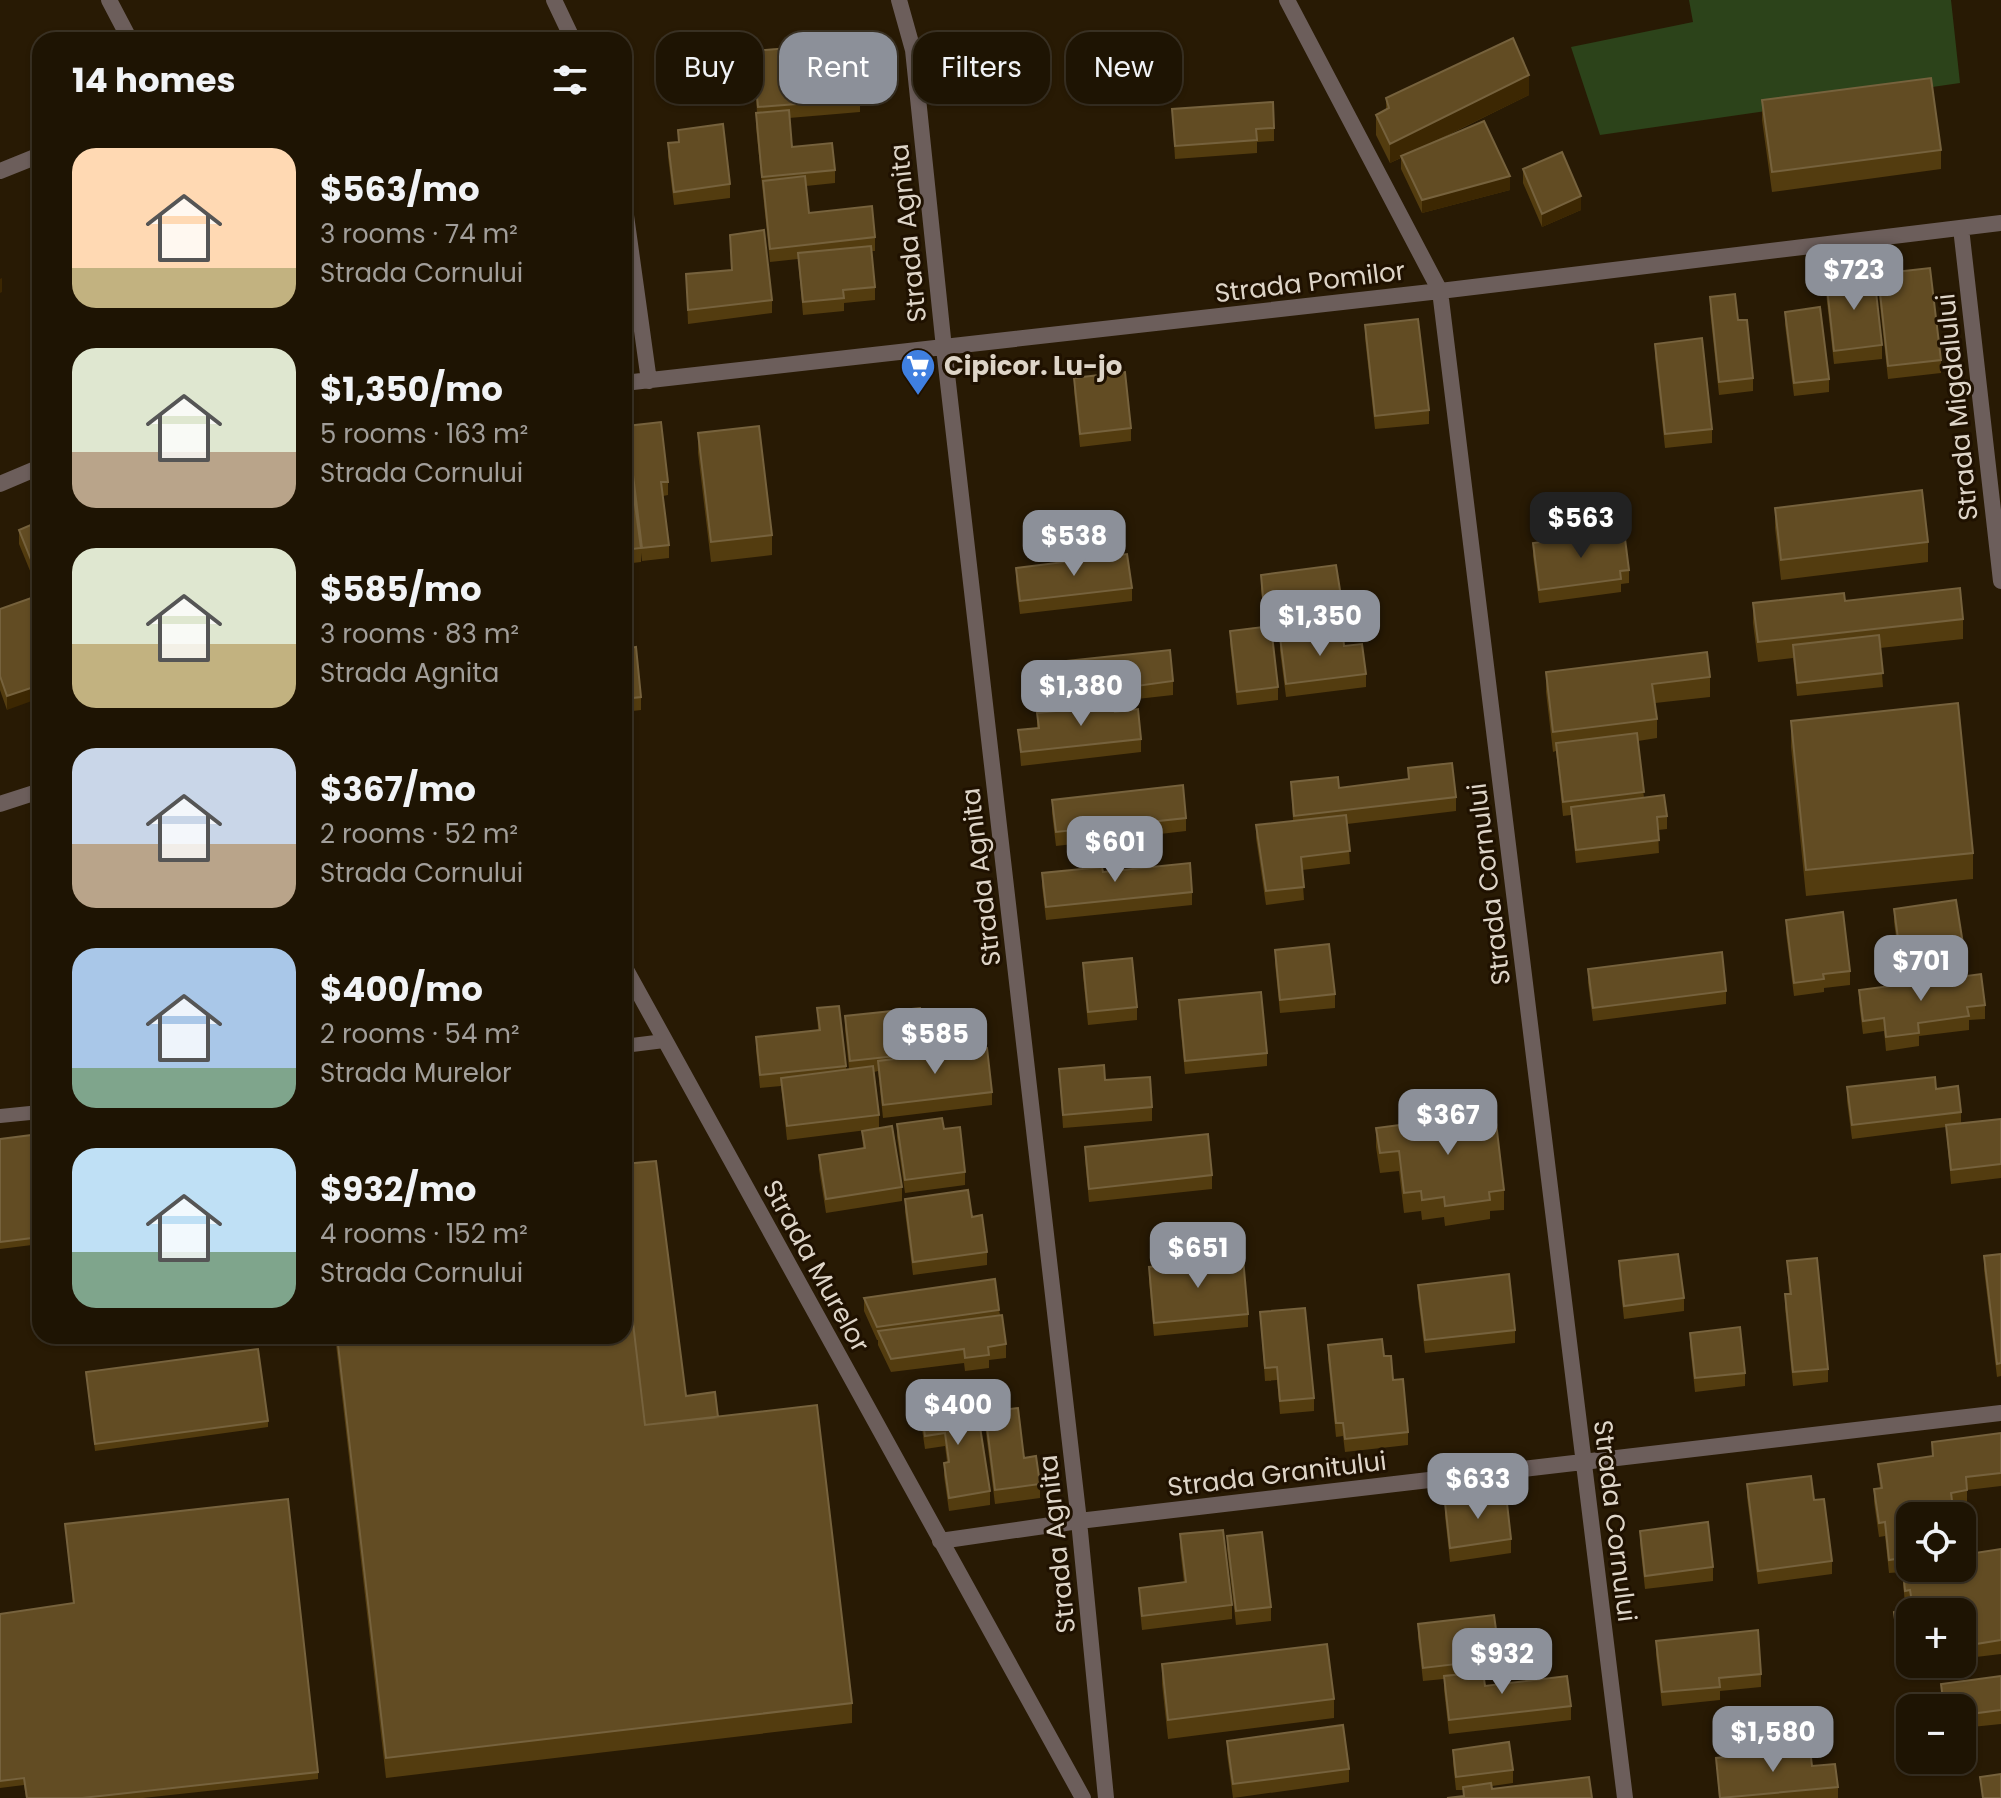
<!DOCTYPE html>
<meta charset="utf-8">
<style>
body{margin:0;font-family:Poppins,sans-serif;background:#2b2112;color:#f1f3f6;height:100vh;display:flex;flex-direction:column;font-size:30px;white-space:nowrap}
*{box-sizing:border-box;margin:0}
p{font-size:26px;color:#a19e9a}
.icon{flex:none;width:44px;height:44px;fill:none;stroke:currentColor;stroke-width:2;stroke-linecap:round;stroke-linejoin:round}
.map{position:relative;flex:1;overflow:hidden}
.sheet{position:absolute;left:32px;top:32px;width:600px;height:1312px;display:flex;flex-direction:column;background:#1e1403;border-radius:24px;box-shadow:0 2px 6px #0004,0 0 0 2px #3c3325}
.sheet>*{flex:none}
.banner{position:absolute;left:656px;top:32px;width:760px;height:72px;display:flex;gap:16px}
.fabs{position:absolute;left:1896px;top:1502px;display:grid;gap:16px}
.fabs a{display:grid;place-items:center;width:80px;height:80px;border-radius:16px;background:#1e1403;box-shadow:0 2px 6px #0004,0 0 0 2px #3c3325;font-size:40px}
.price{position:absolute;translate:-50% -68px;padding:0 18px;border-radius:16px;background:#8c9099;color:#fff;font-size:26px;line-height:52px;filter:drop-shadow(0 2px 4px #0008)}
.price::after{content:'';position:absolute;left:50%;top:48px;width:24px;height:18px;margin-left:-12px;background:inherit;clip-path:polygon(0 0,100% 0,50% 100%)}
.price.selected{background:#222;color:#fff}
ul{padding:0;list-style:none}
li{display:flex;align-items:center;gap:24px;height:200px;padding:0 40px}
li span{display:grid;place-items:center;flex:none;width:224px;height:160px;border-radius:24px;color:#555}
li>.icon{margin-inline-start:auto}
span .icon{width:96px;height:96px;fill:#fffc;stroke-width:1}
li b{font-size:34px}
h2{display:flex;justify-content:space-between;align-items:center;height:96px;padding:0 40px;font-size:34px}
.tag{padding:0 28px;border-radius:24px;background:#1e1403;box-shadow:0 2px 6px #0004,0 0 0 2px #3c3325;font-size:28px;line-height:72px}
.tag.selected{background:#8c9099;color:#fff}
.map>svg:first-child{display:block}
.green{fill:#2c431a}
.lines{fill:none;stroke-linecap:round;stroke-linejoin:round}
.lane{stroke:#6c5e5b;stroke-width:14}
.street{stroke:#6c5e5b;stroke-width:16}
.wall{fill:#533c0f}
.shaded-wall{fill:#3c2702}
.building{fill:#624c23;stroke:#76623d;stroke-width:2}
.labels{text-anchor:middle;stroke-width:6;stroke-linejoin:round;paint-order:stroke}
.street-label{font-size:26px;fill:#ded5c8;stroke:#1f1100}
.poi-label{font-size:26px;font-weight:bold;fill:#ded5c8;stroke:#1f1100;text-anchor:start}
</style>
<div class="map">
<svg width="2001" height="1798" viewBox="0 0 2001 1798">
<rect width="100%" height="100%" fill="#281a04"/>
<path class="green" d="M1689,0H1951L1960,83L1600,135L1571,47L1693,22Z"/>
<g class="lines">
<path class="lane" d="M624,1046L664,1041
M0,1116L40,1112"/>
<path class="street" d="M109,0L130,40
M554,0L573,40
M899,0L913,50L944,348L1079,1521L1106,1798
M1287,0L1440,291L1625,1798
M0,171L40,155
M624,201L649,381
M1961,228L2001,581
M624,383L1440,291L2001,223
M0,484L40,467
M0,804L40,791
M624,966L1083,1798
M940,1541L1079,1521L2001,1413"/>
</g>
<path class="wall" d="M753,51L814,64L860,99V112L789,118L792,147L835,170V183L806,186L809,213L875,237V251H872L875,287V300L844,303V311L803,315L798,259L770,262L756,127L757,113Z
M1529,95L1434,142L1510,190L1422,213L1401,169V158L1390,163L1376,135V115L1386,109V98Z
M1762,100L1941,150V169L1772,192L1762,120Z
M1172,109L1274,128V141L1257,142V153L1175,159Z
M678,130L730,184V198L674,205L668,157V143L678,142Z
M1523,169L1581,210L1542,227L1523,183Z
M730,235L772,300V313L688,324L686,274L731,270Z
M1878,274L1941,360V373L1888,379L1878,287Z
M1826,279L1882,345V359L1834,364L1826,293Z
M1710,297L1738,320L1753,378V391L1719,395L1710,311Z
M1785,312L1829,379V392L1794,396L1785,325Z
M1365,325L1429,410V424L1375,429L1365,338Z
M1655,344L1712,429V443L1665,448L1655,357Z
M1074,378L1131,428V441L1080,447L1074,391Z
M624,425L641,548V562L624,564Z
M627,426L668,482V495L663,496L669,545V558L642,561L627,439Z
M698,433L772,535V555L711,562L698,453Z
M1775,508L1928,542V562L1781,580L1775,528Z
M40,521V595L19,544V530Z
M1533,543L1629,570V583L1621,584V592L1539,603L1533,556Z
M1016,568L1132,588V601L1020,614L1016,582Z
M1261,575L1343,609V622L1272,632L1278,687V700L1237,705L1230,644V631L1265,626L1261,589Z
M1845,601L1963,619V639L1880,648L1883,687L1797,696L1793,658L1758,662L1753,623V603Z
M0,609L40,615V673L7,710L0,690Z
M1280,637L1311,639L1344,646L1366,674V687L1286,697L1280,651Z
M624,649L641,697V710L624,712Z
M1029,665L1173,681V695L1137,699V706L1115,708V712L1141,739V752L1021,766L1018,730L1037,728V713L1059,710V707L1032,709Z
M1546,672L1710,677V697L1655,703L1657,719V738L1638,741L1644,798L1667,816V829L1658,830L1659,853L1576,863L1571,815L1563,816L1556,751L1553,752L1546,692Z
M1791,721L1973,853V879L1806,896L1791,747Z
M1408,768L1456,797V811L1347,824L1350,864L1302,870L1304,900L1266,905L1256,838V825L1293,821L1291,782L1339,788L1408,780Z
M1052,800L1186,818V831L1056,846L1052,813Z
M1103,872L1192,892V905L1046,920L1042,886V873Z
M1894,909L1963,944V958L1900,967L1894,922Z
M1786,920L1850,971V985L1824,988V992L1794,996L1786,933Z
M1275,950L1335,994V1008L1280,1013L1275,964Z
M1083,963L1137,1007V1020L1088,1025L1083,976Z
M39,969H40V993L39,989Z
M1588,969L1726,991V1004L1593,1021L1588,983Z
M1859,990L1985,1005V1019L1969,1020V1030L1919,1036V1046L1886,1051L1884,1031L1863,1034L1859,1003Z
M1179,1000L1267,1053V1066L1185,1074L1179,1013Z
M817,1008L846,1066V1070L849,1069L845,1029V1016L920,1008L924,1055L992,1092V1105L883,1118L878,1071L874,1072L879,1115V1128L902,1187V1201L826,1213L819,1169V1155L863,1148L862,1131L875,1129L787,1140L781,1086L760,1088L756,1050V1037L818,1030Z
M1059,1069L1105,1080L1152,1107V1121L1063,1128Z
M1847,1087L1936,1089L1961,1112V1123L2001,1119V1178L1951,1184L1946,1127L1852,1139L1847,1101Z
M1446,1111L1465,1117L1504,1190V1210L1490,1211V1219L1445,1226L1444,1217L1422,1220L1421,1211L1404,1213L1399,1171L1380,1173L1376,1147V1128L1446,1119Z
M897,1124L944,1129L965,1172V1185L905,1193L897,1137Z
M40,1134V1244L0,1249V1139Z
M1085,1147L1212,1175V1189L1089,1202L1085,1160Z
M905,1199L972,1217L987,1252V1265L913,1275L905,1212Z
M2001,1254V1376L1997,1377L1984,1270V1256Z
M1619,1261L1684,1298V1311L1624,1319L1619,1275Z
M1787,1261L1828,1369V1382L1793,1386L1785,1308V1294H1789Z
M1149,1267L1248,1314V1327L1154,1336L1149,1281Z
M1418,1285L1515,1330V1343L1425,1353L1418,1298Z
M864,1298L999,1310L1006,1344V1358L989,1360V1368L965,1371L964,1363L891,1372L878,1345V1340H877L864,1311Z
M1260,1312L1314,1398V1411L1280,1414L1277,1380L1265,1381Z
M1690,1333L1745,1373V1386L1695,1392L1690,1346Z
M335,1336H624L686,1396L718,1417L852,1703V1723L386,1778Z
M1328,1345L1384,1356L1408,1432V1445L1345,1452L1343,1436L1336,1437L1328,1359Z
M86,1372L268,1421V1427L95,1451Z
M920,1402L957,1418L990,1491V1505L949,1511L944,1476V1463L947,1462L945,1446L925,1449L920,1416Z
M985,1412L1024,1458L1040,1484V1498L995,1504L985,1425Z
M2001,1433V1486L1967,1490V1504L1953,1506L1910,1568L2001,1549V1654L1976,1657L1974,1645L1962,1646V1612H1910V1653L1898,1654L1894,1625V1612L1911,1610L1910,1604H1905L1902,1572L1889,1573L1885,1536L1879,1537L1874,1502V1489L1880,1488L1878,1464L1932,1456V1442Z
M1747,1484L1814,1500L1832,1561V1574L1758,1584L1747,1497Z
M1445,1503L1511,1539V1553L1450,1562L1445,1516Z
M65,1524L318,1772V1779L143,1798H26L24,1785L0,1788V1614L73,1604Z
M1640,1531L1713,1567V1581L1645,1589L1640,1544Z
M1180,1534L1232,1605V1619L1142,1630L1139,1602V1588L1184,1583L1180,1548Z
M1227,1536L1271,1607V1621L1236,1625L1227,1549Z
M1418,1624L1500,1659V1672L1483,1674L1485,1686L1571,1706V1720L1449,1734L1444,1690V1679L1423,1681L1418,1637Z
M1656,1641L1761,1674V1687L1720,1691V1700L1662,1706L1656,1655Z
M1162,1664L1334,1699V1718L1168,1739L1162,1684Z
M2001,1676V1724L1962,1728V1708H1942L1941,1684Z
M1227,1741L1349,1769V1782L1233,1798L1227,1754Z
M1453,1750L1513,1770V1783L1492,1786V1789L1463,1796V1790H1456L1453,1763Z
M1716,1758L1812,1766L1838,1787V1798H1719Z"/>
<path class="shaded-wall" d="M1529,75V95L1390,163V144Z
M1510,176V190L1422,213V200Z
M1581,196V210L1542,227V214Z
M2,278V292L0,293V279Z
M40,660V673L35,675V662Z
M40,685V698L7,710V696Z"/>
<path class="building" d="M1513,38L1529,75L1390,144L1376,115L1389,108L1386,98Z
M813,46L814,64L857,60L860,99L758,107L753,51Z
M1931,78L1941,150L1772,172L1762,100Z
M1273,102L1274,128L1256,129L1257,140L1175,146L1172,109Z
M789,110L792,147L832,143L835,170L762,177L756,113Z
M1484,121L1510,176L1422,200L1401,156Z
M723,124L730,184L674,192L668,143L679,142L678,130Z
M1562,152L1581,196L1542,214L1523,169Z
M805,176L809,213L872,206L875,237L770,249L763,181Z
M764,230L772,300L688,310L686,274L732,270L730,235Z
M871,246L875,287L843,290L844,298L803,302L798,253Z
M1930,268L1941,360L1888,366L1878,274Z
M1874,274L1882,345L1834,351L1826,279Z
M1735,294L1738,320H1747L1753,378L1719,382L1710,297Z
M1820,307L1829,379L1794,383L1785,312Z
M1418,319L1429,410L1375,416L1365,325Z
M1702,338L1712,429L1665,434L1655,344Z
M1125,372L1131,428L1080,434L1074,378Z
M661,422L668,482H661L669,545L642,548L627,426Z
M624,425L641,548L624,550Z
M759,426L772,535L711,542L698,433Z
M1922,490L1928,542L1781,560L1775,508Z
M40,521V582L19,530Z
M1624,531L1629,570L1620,571L1621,579L1539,590L1533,543Z
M1127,554L1132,588L1020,601L1016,568Z
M1336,565L1343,609L1265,619L1261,575Z
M1960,588L1963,619L1758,642L1753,603L1844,593L1845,601Z
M34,597L40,615V660L35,662L40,676V685L7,696L0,676V609Z
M1271,626L1278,687L1237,692L1230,631Z
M1311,633V639L1343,635L1344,646L1362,644L1366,674L1286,684L1280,637Z
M1879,635L1883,673L1797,683L1793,645Z
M636,647L641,697L624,699V649Z
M1170,650L1173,681L1136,686L1137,692L1060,701L1059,693L1032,696L1029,665Z
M1707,652L1710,677L1652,684L1657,719L1553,732L1546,672Z
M1958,703L1973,853L1806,870L1791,721Z
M1114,705L1115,712L1138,709L1141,739L1021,752L1018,730L1039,728L1037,713Z
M1637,733L1644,792L1563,802L1556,743Z
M1452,763L1456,797L1294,816L1291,782L1338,777L1339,788L1409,779L1408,768Z
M1183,785L1186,818L1056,832L1052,800Z
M1664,795L1667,816L1657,817L1659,840L1576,850L1571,807Z
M1346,815L1350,851L1301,857L1304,887L1266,891L1256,825Z
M1190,863L1192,892L1046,907L1042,873L1102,867L1103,872Z
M1956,900L1963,944L1900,953L1894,909Z
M1843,912L1850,971L1823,974L1824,979L1794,983L1786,920Z
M1329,944L1335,994L1280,1000L1275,950Z
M1722,952L1726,991L1593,1008L1588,969Z
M1132,958L1137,1007L1088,1012L1083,963Z
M1981,974L1985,1005L1967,1007L1969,1016L1918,1023L1919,1033L1886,1037L1884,1018L1863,1021L1859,990Z
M1261,992L1267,1053L1185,1061L1179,1000Z
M839,1006L846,1066L760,1075L756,1037L820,1030L817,1008Z
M920,1008L924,1053L850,1061L845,1016Z
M987,1048L992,1092L883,1105L878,1061Z
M1104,1065L1105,1080L1150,1077L1152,1107L1063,1115L1059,1069Z
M873,1066L879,1115L787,1126L781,1078Z
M1935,1077L1936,1089L1958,1086L1961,1112L1852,1125L1847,1087Z
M1464,1109L1465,1117L1495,1114L1504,1190L1489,1192L1490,1200L1445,1206L1444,1197L1422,1200L1421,1191L1404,1193L1399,1151L1380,1153L1376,1128L1446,1119V1111Z
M942,1118L944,1129L960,1127L965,1172L905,1180L897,1124Z
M2001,1119V1164L1951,1170L1946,1125Z
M892,1126L902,1187L826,1199L819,1155L865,1148L862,1131Z
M40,1134V1237L0,1242V1139Z
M1208,1134L1212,1175L1089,1189L1085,1147Z
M656,1161L686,1396L715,1392L718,1417L645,1425L624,1246V1164Z
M968,1190L972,1217L982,1215L987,1252L913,1262L905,1199Z
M624,1246L645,1425L817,1405L852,1703L386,1758L337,1336H624Z
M1678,1254L1684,1298L1624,1306L1619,1261Z
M2001,1254V1363L1997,1364L1984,1256Z
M1243,1258L1248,1314L1154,1323L1149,1267Z
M1817,1258L1828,1369L1793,1372L1785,1294H1791L1787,1261Z
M1509,1274L1515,1330L1425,1340L1418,1285Z
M995,1279L999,1310L877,1327L864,1298Z
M1305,1308L1314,1398L1280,1401L1277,1367L1265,1368L1260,1312Z
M1002,1315L1006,1344L988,1347L989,1355L965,1358L964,1349L891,1359L878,1331Z
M1740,1327L1745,1373L1695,1378L1690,1333Z
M1382,1339L1384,1356H1391L1393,1380L1403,1379L1408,1432L1345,1439L1343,1423H1336L1328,1345Z
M258,1349L268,1421L95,1444L86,1372Z
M954,1397L957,1418L978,1414L990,1491L949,1498L944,1463L949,1462L945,1433L925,1436L920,1402Z
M1018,1408L1024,1458L1036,1456L1040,1484L995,1490L985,1412Z
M2001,1433V1473L1966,1477L1967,1490L1951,1493L1954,1516H1910V1568H1962V1555L2001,1549V1640L1976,1644L1974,1631L1962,1633V1612H1910V1639L1898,1641L1894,1612L1913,1609L1910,1590L1905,1591L1902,1558L1889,1560L1885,1522L1879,1523L1874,1489L1882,1488L1878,1464L1933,1456L1932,1442Z
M1811,1476L1814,1500L1824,1499L1832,1561L1758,1571L1747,1484Z
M1506,1494L1511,1539L1450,1548L1445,1503Z
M288,1499L318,1772L82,1798H27L24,1778L0,1781V1614L74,1603L65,1524Z
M1708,1522L1713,1567L1645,1576L1640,1531Z
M1223,1530L1232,1605L1142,1616L1139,1588L1186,1582L1180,1534Z
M1262,1532L1271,1607L1236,1611L1227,1536Z
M1494,1615L1500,1659L1423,1668L1418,1624Z
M1758,1630L1761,1674L1719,1678L1720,1687L1662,1692L1656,1641Z
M1327,1644L1334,1699L1168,1720L1162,1664Z
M1483,1672L1485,1686L1567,1676L1571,1706L1449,1720L1444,1676Z
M2001,1676V1710L1962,1715V1708H1944L1941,1684Z
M1343,1725L1349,1769L1233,1784L1227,1741Z
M1509,1742L1513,1770L1456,1777L1453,1750Z
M1810,1749L1812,1766L1835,1764L1838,1787L1720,1798L1716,1758Z
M2001,1774V1798H1983L1980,1777Z
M1589,1777L1592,1798H1447L1464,1796L1463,1787L1491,1783L1492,1789Z"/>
<defs>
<g id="supermarket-pin" transform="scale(1.8)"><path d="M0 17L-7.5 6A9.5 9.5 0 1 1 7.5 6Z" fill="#3f7fe0" stroke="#1f1100"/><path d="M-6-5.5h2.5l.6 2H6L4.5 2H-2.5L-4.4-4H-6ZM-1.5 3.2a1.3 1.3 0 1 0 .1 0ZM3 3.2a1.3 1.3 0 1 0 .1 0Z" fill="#fff"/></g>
</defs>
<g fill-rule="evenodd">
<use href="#supermarket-pin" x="918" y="366"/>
</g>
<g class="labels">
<g class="street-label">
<text transform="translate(908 233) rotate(-96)" y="9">Strada Agnita</text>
<text transform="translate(1310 282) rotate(-7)" y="9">Strada Pomilor</text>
<text transform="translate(1957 407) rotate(-96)" y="9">Strada Migdalului</text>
<text transform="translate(981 877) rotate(-97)" y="9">Strada Agnita</text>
<text transform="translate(1489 884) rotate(-97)" y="9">Strada Cornului</text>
<text transform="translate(816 1266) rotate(61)" y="9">Strada Murelor</text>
<text transform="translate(1277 1474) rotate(-7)" y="9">Strada Granitului</text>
<text transform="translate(1615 1521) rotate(83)" y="9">Strada Cornului</text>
<text transform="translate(1057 1544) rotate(-96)" y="9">Strada Agnita</text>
</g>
<g class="poi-label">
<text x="944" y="375">Cipicor. Lu-jo</text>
</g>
</g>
</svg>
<div class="fabs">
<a><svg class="icon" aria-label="locate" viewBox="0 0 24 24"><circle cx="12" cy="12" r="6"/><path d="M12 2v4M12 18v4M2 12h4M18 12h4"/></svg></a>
<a>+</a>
<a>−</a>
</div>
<b class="price" style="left:1854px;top:312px">$723</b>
<b class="price selected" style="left:1581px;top:560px">$563</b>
<b class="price" style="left:1074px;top:578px">$538</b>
<b class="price" style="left:1320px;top:658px">$1,350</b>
<b class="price" style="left:1081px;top:728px">$1,380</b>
<b class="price" style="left:1115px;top:884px">$601</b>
<b class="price" style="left:1921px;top:1003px">$701</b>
<b class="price" style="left:935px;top:1076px">$585</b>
<b class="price" style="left:1448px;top:1157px">$367</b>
<b class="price" style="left:1198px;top:1290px">$651</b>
<b class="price" style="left:958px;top:1447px">$400</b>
<b class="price" style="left:1478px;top:1521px">$633</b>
<b class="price" style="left:1502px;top:1696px">$932</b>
<b class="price" style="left:1773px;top:1774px">$1,580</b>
<div class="banner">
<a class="tag">Buy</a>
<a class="tag selected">Rent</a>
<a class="tag">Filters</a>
<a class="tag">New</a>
</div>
<section class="sheet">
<h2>14 homes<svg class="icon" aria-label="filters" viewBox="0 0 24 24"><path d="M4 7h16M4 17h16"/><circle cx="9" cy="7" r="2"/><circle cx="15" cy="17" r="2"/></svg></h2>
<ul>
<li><span style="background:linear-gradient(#ffd9b3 75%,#c2b280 0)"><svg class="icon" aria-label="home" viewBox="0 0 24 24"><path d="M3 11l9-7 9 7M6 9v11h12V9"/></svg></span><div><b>$563/mo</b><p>3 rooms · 74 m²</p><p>Strada Cornului</p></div></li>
<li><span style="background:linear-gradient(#dfe7d0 65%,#b9a48a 0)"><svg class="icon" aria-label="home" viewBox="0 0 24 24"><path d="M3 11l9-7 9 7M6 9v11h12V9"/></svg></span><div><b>$1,350/mo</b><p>5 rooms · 163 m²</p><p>Strada Cornului</p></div></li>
<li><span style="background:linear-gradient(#dfe7d0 60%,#c2b280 0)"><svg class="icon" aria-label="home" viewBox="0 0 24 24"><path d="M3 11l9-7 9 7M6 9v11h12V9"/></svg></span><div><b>$585/mo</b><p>3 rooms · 83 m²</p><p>Strada Agnita</p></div></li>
<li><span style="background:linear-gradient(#c9d6e8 60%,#b9a48a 0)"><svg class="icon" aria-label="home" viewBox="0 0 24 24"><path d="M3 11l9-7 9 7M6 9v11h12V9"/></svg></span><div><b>$367/mo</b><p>2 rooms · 52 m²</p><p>Strada Cornului</p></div></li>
<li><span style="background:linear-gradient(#a9c7e8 75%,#7fa58c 0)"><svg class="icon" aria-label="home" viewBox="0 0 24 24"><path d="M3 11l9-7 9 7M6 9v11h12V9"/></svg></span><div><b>$400/mo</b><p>2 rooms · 54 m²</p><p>Strada Murelor</p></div></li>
<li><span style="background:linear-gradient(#bfe0f5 65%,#7fa58c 0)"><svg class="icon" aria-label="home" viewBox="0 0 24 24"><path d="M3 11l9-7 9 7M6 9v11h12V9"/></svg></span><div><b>$932/mo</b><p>4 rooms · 152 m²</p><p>Strada Cornului</p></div></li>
</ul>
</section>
</div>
